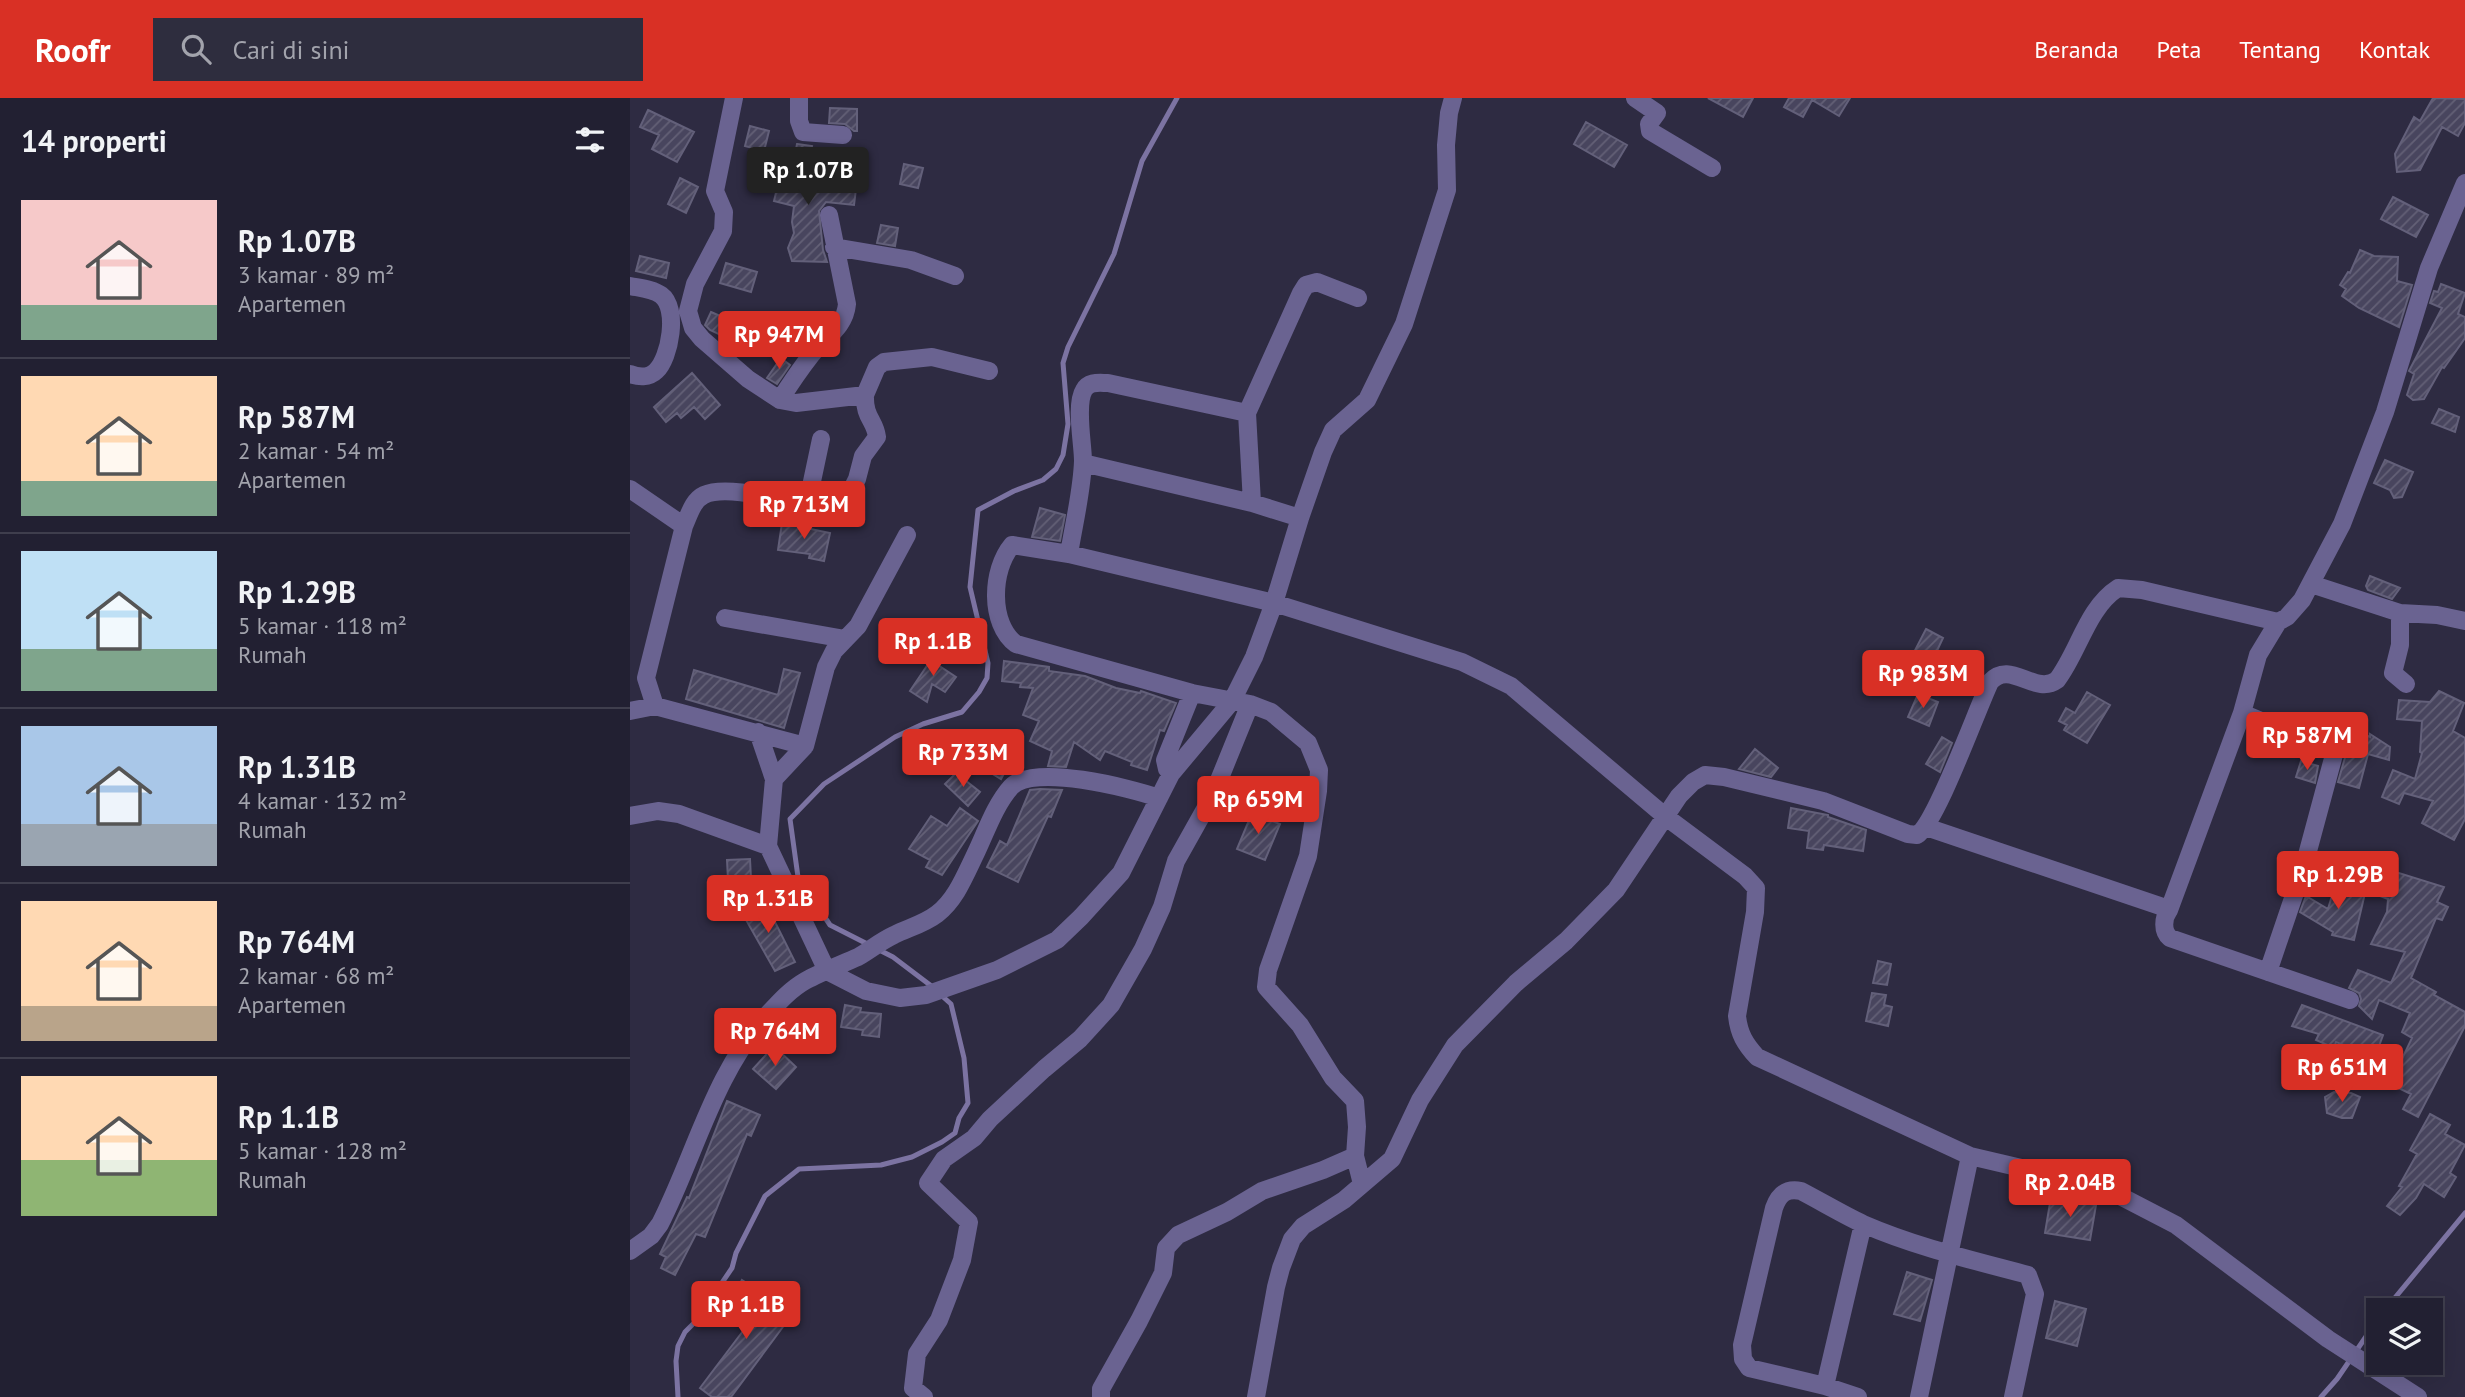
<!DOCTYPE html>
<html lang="id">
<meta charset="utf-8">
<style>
body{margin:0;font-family:"PT Sans",sans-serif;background:#2e2d3e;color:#f1f3f6;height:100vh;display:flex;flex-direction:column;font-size:26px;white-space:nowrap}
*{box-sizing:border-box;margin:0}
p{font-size:23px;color:#a2a3ac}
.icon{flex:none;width:38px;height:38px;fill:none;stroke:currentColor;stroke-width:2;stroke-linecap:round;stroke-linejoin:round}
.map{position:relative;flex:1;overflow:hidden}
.drawer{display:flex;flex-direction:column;background:#222032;width:630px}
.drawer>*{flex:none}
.fabs{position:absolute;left:1736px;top:1200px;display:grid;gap:14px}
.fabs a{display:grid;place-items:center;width:77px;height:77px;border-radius:0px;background:#222032;box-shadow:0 7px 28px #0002,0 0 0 2px #3f3e4d;font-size:35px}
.price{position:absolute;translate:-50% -60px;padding:0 16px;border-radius:7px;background:#d93025;color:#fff;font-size:23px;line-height:46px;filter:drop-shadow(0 2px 4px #0008)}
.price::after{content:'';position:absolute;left:50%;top:42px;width:21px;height:16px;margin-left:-10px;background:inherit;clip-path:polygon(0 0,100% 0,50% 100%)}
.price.current{background:#222;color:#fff}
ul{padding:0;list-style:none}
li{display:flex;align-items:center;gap:21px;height:175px;padding:0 21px}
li+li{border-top:2px solid #3f3e4d}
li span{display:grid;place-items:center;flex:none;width:196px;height:140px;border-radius:0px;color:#555}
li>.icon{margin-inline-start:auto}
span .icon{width:84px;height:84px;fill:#fffc;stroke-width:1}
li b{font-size:30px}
h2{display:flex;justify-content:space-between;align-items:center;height:84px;padding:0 21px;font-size:30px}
header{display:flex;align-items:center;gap:42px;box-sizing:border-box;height:98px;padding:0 35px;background:#d93025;color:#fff}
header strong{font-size:33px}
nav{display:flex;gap:38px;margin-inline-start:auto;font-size:24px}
.search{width:490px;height:63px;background:#2e2d3e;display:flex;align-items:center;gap:18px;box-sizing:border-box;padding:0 24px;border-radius:0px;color:#a2a3ac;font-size:26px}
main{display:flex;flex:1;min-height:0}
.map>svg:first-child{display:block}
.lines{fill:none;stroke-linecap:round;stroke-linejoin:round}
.stream{stroke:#7c73a2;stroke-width:5}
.building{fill:url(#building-hatch);stroke:#63607a;stroke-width:2}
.minor{stroke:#6a6391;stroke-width:18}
</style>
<header>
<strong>Roofr</strong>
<div class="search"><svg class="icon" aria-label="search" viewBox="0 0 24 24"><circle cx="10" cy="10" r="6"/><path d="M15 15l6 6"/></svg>Cari di sini</div>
<nav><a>Beranda</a><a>Peta</a><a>Tentang</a><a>Kontak</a></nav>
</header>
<main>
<section class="drawer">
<h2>14 properti<svg class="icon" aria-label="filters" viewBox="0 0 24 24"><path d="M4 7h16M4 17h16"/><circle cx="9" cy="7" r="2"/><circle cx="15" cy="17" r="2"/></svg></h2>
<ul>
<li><span style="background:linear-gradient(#f6c9c9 75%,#7fa58c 0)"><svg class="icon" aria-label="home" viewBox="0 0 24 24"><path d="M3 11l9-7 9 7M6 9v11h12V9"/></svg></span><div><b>Rp 1.07B</b><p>3 kamar · 89 m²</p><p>Apartemen</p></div></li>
<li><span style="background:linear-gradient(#ffd9b3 75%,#7fa58c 0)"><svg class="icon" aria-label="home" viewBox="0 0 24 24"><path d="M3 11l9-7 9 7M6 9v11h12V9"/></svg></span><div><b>Rp 587M</b><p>2 kamar · 54 m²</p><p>Apartemen</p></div></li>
<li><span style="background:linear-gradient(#bfe0f5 70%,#7fa58c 0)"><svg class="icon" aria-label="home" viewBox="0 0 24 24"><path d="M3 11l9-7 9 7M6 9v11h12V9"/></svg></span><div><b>Rp 1.29B</b><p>5 kamar · 118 m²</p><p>Rumah</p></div></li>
<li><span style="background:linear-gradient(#a9c7e8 70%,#9aa5b1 0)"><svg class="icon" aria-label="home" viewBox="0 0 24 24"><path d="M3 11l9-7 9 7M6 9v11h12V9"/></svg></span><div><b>Rp 1.31B</b><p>4 kamar · 132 m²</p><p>Rumah</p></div></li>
<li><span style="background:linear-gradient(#ffd9b3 75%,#b9a48a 0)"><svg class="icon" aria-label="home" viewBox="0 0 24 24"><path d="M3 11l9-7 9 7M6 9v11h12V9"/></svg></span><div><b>Rp 764M</b><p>2 kamar · 68 m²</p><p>Apartemen</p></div></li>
<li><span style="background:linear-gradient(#ffd9b3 60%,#8fb573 0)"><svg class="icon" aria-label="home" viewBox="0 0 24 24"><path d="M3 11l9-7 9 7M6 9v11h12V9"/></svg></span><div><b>Rp 1.1B</b><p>5 kamar · 128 m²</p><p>Rumah</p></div></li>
</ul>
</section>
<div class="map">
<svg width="1835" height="1299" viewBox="0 0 1835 1299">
<defs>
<pattern id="building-hatch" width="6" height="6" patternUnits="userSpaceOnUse" patternTransform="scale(1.75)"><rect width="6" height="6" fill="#48455e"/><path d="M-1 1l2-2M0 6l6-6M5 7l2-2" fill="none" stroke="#636076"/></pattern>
</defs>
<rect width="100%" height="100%" fill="#2e2b42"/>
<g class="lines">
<path class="stream" d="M304,890L263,859L200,827L168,779L160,721L194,686L265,639L293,626L332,614L349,594L357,580L358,565L340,489L348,412L384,393L413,382L426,371L433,357L438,326L433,265L438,249L484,156L512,63L547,0
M1754,1213L1835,1115
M48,1299L46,1263L48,1248L55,1234L66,1223L102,1170L106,1155L135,1098L169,1071L251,1067L282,1059L312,1044L325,1035L329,1020L338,1005L334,960L321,906L311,897
M1691,1299L1707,1281L1748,1221"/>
</g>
<path class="building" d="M1078,0H1123L1113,19Z
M1159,0H1220L1209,18L1182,2L1173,19L1154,9Z
M1803,0L1835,1V25L1828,38L1812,29L1790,72L1767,74L1765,56L1784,19L1790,23Z
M200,10L227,11V33H224L215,26L199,25Z
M18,12L64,34L47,64L22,51L29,37L10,29Z
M956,24L997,47L984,69L944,46Z
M120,28L139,33L134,53L115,48Z
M167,46L182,48L175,84L226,91L224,107L196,104L189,113L193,152L197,164L162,163L158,150L164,135L162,124L164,108L144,103L150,78L160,81Z
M274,66L293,70L288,90L270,86Z
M50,80L68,89L56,115L38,106Z
M1763,99L1798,117L1786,139L1751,121Z
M251,127L268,130L265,148L247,145Z
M1730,152L1744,158L1768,159L1767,183L1782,187L1769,229L1729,210L1712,198L1716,191L1710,187L1718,174L1720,175Z
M10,158L39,165L36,180L6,173Z
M96,165L127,174L121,194L90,185Z
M1811,186L1835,195L1828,216L1835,219V240L1814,270L1812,269L1794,301L1783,302L1777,297L1784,276L1779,273L1812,210L1800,205L1804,193L1808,194Z
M81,214L104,224L97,240L80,232L75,227Z
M151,260L160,267L147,286L137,280Z
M62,275L90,307L75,321L64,309L51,320L47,315L36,324L24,309Z
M1809,311L1829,319L1825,334L1802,325Z
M1755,362L1783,374L1772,399L1764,400L1760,392L1744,385Z
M410,410L435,417L430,443L402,439Z
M152,425L200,435L194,463L179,460L180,456L148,452Z
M1740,478L1770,490L1762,501L1738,492L1736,488Z
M1296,531L1313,540L1305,557L1300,554L1279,594L1259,584L1271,560L1279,564Z
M311,547L314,548L308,567L326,579L315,594L302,586L297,604L280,593Z
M374,563L419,569V573L455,578L486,590L510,595L511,593L546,605L534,633L530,632L517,672L501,667L502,664L475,653L470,662L444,644L436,669L418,668L422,653L400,643L409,623L393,617L403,590L390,589L391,585L372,583Z
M154,571L170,575L154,630L56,601L64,572L148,597Z
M1809,593L1834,605L1823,633L1835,640V721L1824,742L1792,725L1803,703L1774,695L1769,706L1752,699L1763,672L1785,681L1792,655L1790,654L1792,623L1767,621L1769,602L1800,604Z
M1457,594L1480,607L1457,645L1434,632L1437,627L1429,623L1436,610L1445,615Z
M1288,596L1308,604L1299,628L1278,619Z
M1720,630L1740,639V636L1760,649L1759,662L1738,656L1729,690L1708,684L1716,656L1714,645Z
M1312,639L1322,645L1310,674L1296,666Z
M1125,651L1148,670L1141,679L1109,671Z
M364,659L378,668L371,681L356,672Z
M1671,663L1688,668L1685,685L1666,679Z
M326,675L350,694L338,708L315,686Z
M410,691L432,692L421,719L418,718L388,784L357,769L370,743L377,747L400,692Z
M330,710L348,723L312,777L296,769L300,762L279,751L301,718L317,728Z
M1161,710L1198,717V719L1236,732L1233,753L1194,747L1193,752L1177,750L1179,733L1158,730Z
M622,715L650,726L635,762L607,751Z
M120,761L121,781L98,782L97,762Z
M1743,767L1814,789L1807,804L1818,809L1812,822L1806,820L1781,880L1806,894L1804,897L1835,914V928L1788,1019L1773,1011L1781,996L1760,986L1782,940L1772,934L1780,915L1749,902L1742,921L1729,908L1731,901L1729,895L1719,890L1728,872L1761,885L1775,854L1741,846L1757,814L1758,801L1734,792Z
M1706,784L1735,795L1724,842L1702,837L1703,834L1670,814L1676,798L1698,811Z
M134,802L165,864L145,873L111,813Z
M1248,863L1261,866L1257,887L1243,885Z
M1242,895L1256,897L1254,907L1262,909L1258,928L1236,923Z
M215,907L231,910L230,914L251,916L249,939L232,937L233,932L211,929Z
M1672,907L1753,937L1745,959L1706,944L1704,950L1686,942L1689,936L1662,928Z
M144,948L166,969L146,991L123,971Z
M1704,994L1721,995L1730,999L1722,1020H1712L1697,1015L1695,999Z
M97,1003L130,1017L121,1038L117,1036L75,1139L66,1136L45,1177L31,1170L36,1159L30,1156L57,1099L59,1100Z
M1800,1016L1820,1027L1815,1036L1835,1047L1820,1075L1826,1079L1814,1099L1794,1086L1786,1100L1770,1117L1757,1108L1772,1089L1769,1088L1787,1056L1780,1052Z
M1421,1099L1466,1107L1460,1142L1415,1135Z
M1277,1174L1302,1182L1290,1223L1264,1216Z
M112,1182L133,1195L132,1196L161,1218L101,1299H82L70,1290L122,1221L98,1206Z
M1425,1203L1456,1211L1447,1248L1416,1240Z"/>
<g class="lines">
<path class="minor" d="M104,0L85,93L94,114L93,133L65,186L58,213L63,230L72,241L118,281L150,302L166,305L235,297C234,320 245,322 247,339L233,358L227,381L212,411L206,414L177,407
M169,0V23L173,34L213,37
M1005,0L1027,15L1019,26L1020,33L1082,70
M204,149L281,162L325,178
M0,188C10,190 23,191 31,197C49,210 40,260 26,273C19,280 8,279 0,276
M235,297L247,269L254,264L302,259L359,273
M150,302C160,286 171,270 182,256C196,239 215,229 217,206L199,117
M453,365L622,405L670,420
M0,391L54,428L16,580L25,608L175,648
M622,405L617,315L671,195L676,187L687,184L728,200
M54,428C59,417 63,402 74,397C97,386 152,403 177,407L191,341
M439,456C444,425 452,393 453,363C453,346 445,306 454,292C459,283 469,285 478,285L617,315
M1681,486L1770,515L1807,517L1835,523
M1770,515V547L1763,575L1776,586
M95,520L215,541
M0,613L25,608
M128,634L144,681L138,748L197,873L236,893L270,900L296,897L367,872L427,842L451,819L491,775L541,676L602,603L624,559L644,505L670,420L693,354L703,332L737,302L774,226L817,92L816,47L819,15L823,0
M541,676L537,671L535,662L562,595
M144,681L175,648L196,569L204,553L228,528L277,437
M0,718L28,713L49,716L138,748
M1296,729L1530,808L1539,812C1533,820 1532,833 1540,840L1720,902
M1539,812L1612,615
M1638,874L1674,768L1705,653L1702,647L1660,635L1612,615L1628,557L1648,524
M732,1086L725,1058L727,1029L725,1003L703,980L670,927L636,889L638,872L678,758L688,693L689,672L678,645L641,614L620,606L562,595L386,546C359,526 361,472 382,447L439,456L644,505L832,564L881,588L1036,719L1115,778L1126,790L1125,814L1107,918C1109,936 1115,946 1127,959L1340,1058L1459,1086L1492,1099L1546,1127L1698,1241L1788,1299
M0,1153L21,1138L30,1126C66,1055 84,974 139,915C150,903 161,891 175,883C191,874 210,867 228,859C240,852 251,843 264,837C278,830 294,826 307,816C325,802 334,780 344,759C355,737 364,708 381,689C403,665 500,690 529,700
M1195,1288L1233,1126
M294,1299L283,1290L287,1256L309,1222L332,1162L339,1124L298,1085L314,1061L344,1040L360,1021L414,971L450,941L481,907L513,851L532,809L546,763L583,697L620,606
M471,1299V1291L509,1223L533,1175L536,1150L548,1137L597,1114L632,1093L693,1072L725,1058
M626,1299L646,1189L651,1170L662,1141L673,1128L714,1102L762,1061L790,1002L825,947L886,885L936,843L986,792L1049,698L1063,684L1075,677L1094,679L1193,703L1278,736L1287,737C1306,726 1347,611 1360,584C1380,561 1405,598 1427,582C1449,553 1457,510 1488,490L1512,492L1648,524L1657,519L1672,502L1712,426L1755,314L1799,170L1835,85
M1228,1299L1195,1288L1119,1270L1113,1261L1112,1247L1144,1110C1149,1096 1156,1090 1171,1093C1192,1104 1212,1116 1233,1126C1286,1149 1342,1162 1398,1177L1405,1196L1383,1299
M1289,1299L1340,1058"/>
</g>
</svg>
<div class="fabs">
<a><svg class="icon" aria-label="layers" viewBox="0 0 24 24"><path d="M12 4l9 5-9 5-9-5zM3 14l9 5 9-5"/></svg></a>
</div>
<b class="price current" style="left:178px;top:109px">Rp 1.07B</b>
<b class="price" style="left:149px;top:273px">Rp 947M</b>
<b class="price" style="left:174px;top:443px">Rp 713M</b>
<b class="price" style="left:303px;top:580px">Rp 1.1B</b>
<b class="price" style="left:1293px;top:612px">Rp 983M</b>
<b class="price" style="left:1677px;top:674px">Rp 587M</b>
<b class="price" style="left:333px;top:691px">Rp 733M</b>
<b class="price" style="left:628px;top:738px">Rp 659M</b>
<b class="price" style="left:1708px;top:813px">Rp 1.29B</b>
<b class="price" style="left:138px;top:837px">Rp 1.31B</b>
<b class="price" style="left:145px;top:970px">Rp 764M</b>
<b class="price" style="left:1712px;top:1006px">Rp 651M</b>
<b class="price" style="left:1440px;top:1121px">Rp 2.04B</b>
<b class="price" style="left:116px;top:1243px">Rp 1.1B</b>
</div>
</main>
